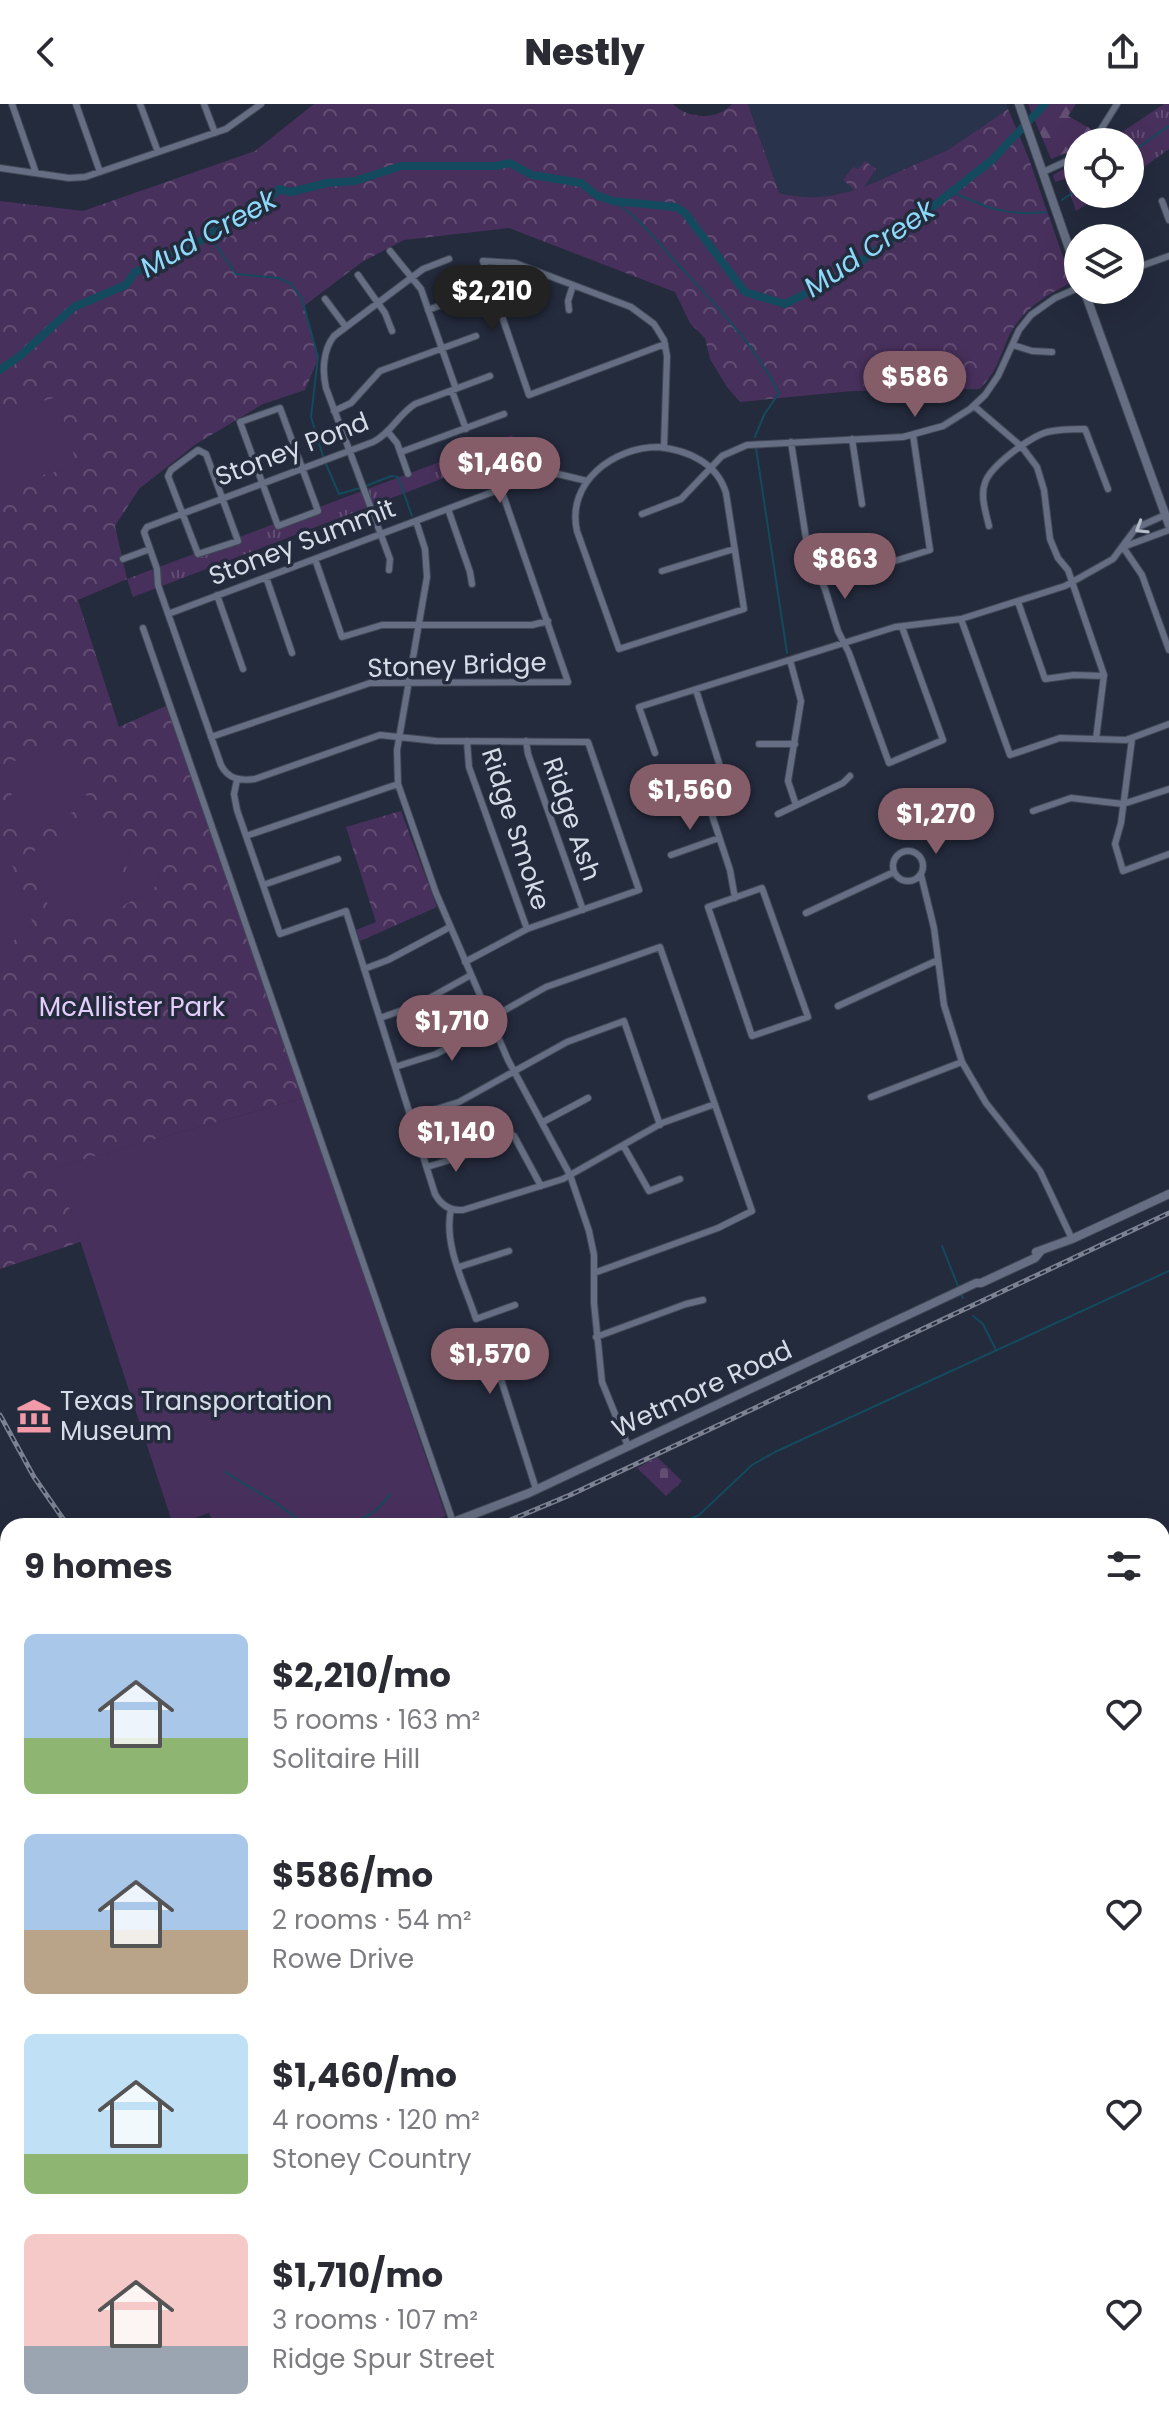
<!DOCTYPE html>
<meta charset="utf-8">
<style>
body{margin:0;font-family:Poppins,sans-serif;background:#f7f7f7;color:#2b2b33;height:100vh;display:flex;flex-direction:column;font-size:30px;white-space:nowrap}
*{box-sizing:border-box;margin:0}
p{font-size:26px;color:#7c7c81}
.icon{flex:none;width:44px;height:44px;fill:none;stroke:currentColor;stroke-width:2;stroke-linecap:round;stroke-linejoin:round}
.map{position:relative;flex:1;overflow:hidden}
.sheet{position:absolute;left:0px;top:1414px;width:1170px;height:914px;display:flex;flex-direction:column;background:#fff;border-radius:24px 24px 0 0;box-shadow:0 8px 32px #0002}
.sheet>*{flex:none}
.fabs{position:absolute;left:1064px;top:24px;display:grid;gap:16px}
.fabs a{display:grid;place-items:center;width:80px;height:80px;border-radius:50%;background:#fff;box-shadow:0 8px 32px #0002;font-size:40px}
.price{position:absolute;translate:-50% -68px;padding:0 18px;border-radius:28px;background:#855d68;color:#fff;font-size:26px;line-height:52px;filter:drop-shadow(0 2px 4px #0008)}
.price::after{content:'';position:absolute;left:50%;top:48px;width:24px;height:18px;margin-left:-12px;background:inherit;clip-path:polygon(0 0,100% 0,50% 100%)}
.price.selected{background:#222;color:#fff}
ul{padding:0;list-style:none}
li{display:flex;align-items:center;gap:24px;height:200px;padding:0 24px}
li span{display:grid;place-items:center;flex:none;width:224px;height:160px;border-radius:12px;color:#555}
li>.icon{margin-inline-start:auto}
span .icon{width:96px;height:96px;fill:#fffc;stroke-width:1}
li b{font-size:34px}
h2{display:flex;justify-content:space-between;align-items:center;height:96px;padding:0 24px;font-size:34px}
header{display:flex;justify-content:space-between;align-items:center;height:104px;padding:0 24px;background:#fff;font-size:36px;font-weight:800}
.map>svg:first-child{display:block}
.built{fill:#29334b}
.industrial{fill:url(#industrial-grid)}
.grass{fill:url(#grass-tufts)}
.forest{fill:url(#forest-firs)}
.cemetery{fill:url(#cemetery-stones)}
.park{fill:url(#park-crowns)}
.garden{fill:#48305c}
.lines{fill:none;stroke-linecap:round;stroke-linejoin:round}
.stream{stroke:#144a5d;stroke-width:2}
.river{stroke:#144a5d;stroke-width:8}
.street-casing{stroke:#414756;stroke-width:8}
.secondary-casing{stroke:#414756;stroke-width:10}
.highway-casing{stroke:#414756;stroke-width:13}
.street{stroke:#656e82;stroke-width:6}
.secondary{stroke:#656e82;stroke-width:8}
.highway{stroke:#5491c5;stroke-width:11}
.rail-casing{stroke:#7c8291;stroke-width:5}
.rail{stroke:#242b3d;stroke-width:2;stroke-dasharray:6;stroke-linecap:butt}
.highway-bridge-casing{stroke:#414756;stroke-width:13;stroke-linecap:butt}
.highway-bridge{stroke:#5491c5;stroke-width:11}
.oneway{stroke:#b4bbc9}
.labels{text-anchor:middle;stroke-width:7;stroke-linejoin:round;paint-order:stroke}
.street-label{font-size:26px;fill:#d6dce7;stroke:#242b3d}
.park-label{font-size:26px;fill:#e4cdfa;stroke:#242b3d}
.poi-label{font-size:26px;fill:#d6dce7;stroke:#242b3d;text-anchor:start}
.water-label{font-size:28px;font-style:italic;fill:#8dd9f9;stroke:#242b3d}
</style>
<header><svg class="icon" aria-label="back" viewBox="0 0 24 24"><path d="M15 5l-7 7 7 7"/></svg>Nestly<svg class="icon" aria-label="share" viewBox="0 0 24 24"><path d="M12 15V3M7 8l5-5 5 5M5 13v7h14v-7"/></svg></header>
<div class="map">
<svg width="1169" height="2327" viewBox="0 0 1169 2327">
<defs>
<pattern id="industrial-grid" width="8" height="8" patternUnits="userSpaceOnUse" patternTransform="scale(2)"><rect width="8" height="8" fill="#29334b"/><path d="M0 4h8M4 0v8" fill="none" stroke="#475065"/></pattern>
<pattern id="grass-tufts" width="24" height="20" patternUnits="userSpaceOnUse" patternTransform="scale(2)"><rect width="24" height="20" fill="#48305c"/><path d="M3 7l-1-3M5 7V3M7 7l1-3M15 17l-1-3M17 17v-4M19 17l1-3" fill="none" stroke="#624d73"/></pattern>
<pattern id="forest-firs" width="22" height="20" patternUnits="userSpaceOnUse" patternTransform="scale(2)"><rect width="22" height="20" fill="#48305c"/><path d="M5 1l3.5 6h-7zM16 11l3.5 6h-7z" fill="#624d73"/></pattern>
<pattern id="cemetery-stones" width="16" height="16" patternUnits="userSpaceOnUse" patternTransform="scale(2)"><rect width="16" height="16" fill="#48305c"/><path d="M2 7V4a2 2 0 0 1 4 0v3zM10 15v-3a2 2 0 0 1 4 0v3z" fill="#624d73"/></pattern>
<pattern id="park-crowns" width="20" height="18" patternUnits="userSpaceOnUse" patternTransform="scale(2)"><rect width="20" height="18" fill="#48305c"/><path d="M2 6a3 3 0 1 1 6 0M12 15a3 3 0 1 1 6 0" fill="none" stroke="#624d73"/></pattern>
</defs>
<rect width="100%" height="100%" fill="#242b3d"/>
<path class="built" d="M748,0H1007L1008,5L948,46L864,83L830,94L796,93L779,89Z"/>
<path class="industrial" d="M236,2320H486L488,2327H237Z"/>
<path class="grass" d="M1164,0H1169V45L1130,73V38H1098L1108,25L1113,34Z
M1078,57V90H1103L1076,107L1065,75L1055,78L1053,71Z
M512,331L517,346L133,493L127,475Z
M0,1571L8,1574V2006L0,2009Z"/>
<path class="forest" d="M1028,0H1076L1068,12L1093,26L1071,47L1051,55Z"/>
<path class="cemetery" d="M657,1353L682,1377L666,1392L637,1364Z"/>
<path class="park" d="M314,0H673C688,15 717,17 732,0H748L779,89C806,96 828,94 855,86L843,76L853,63L858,65L865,57L876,65L864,83L948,46L1008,5L1029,55L1070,173V179C1044,193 1021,206 1008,234C998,257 998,265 980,285L852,287L740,298L727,283L710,255L705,234L690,219L675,188L509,124L404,136L362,158L304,202L318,255L305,286L263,300L196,340L139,385L115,422L127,475L78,496L119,623L168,601L303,994L57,1063L83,1137L0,1165V97L83,107L255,47Z
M401,707L437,803L360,837L356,826L376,818L346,723Z
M1169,2005V2145L1162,2149V2008Z"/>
<path class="garden" d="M57,293L77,362L0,382V309Z
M32,651C38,651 45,651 51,652C68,657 86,687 91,702L67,710V715L27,729L22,726L3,661Z
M94,722C151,763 115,824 52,813L32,754L36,743Z
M130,738L160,772L158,781L121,803Z
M0,756L12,761L33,820L11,839L0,841Z
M303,994L446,1412L419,1422H214L209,1409L173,1421L56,1063Z"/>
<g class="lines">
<path class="stream" d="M1130,49L1169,22
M950,87C987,104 1005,112 1046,108
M1062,96L1078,85
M613,97C639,113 655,135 675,157C713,198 754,240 779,289L764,311L755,333
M209,131L236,170L279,174L291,180L302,195L318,253L311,313L323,352
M756,344L787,549
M326,360L339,390L360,384
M366,382L391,372L398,373L412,412
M942,1142L958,1182
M960,1188L963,1194
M973,1212L983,1220L996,1246
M225,1368L276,1399L307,1422
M344,1422C365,1414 377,1409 390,1390
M644,1422L672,1421L698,1412L752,1361L775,1348L1169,1167
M0,1996L8,1993
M0,2175L8,2187
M1162,2203L1169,2202
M1162,2262H1169
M0,2310L8,2299
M1162,2319L1169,2294
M464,2320L474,2327
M648,2320V2327
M743,2320L748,2322L768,2320
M444,2327L458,2320
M510,2327L522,2320"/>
<path class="river" d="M0,266L21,251L74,203L126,181L135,168L194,141L227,118L263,101L279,85L291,88L327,79L355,77L401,62H496L510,59L532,71L581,79L596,91L613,97L676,103L685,109L745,188L785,200L838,173L888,138L992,56L1045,0"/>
<g class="street-casing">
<path id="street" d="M12,0L36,69
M76,0L100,68
M140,0L158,48
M204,0L215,29
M1093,38L1117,0
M0,64L69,74L85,73L226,25L261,0
M1043,68L1078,52
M1162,97L1169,116
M390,147L421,185L456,285
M1130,166L1169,152
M358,171L385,209L392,227
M325,195L346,223
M428,206L463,193
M569,206L568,197L573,181
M1013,241L1032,247L1052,248
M452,287L466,325
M974,302L1022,343L1037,363L1044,386L1050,435L1058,454L1068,466L1104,571L1096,635
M280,304L318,407L278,422L240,318Z
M334,307L351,299L380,267L476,232
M388,328L397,339L408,370
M852,335L862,400
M791,338L808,447L825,485L838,527L849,549L889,659L943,636L902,523
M658,343C688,346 717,359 726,389L744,505L619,545L577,427C566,378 614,343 658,343Z
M664,343L667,252L664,236L654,220L631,203L515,159L483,157L529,291L665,240
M198,346L206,350L238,437L198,450L168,372L171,366Z
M401,348L504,310
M448,405L470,468L472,480
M642,410L681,395L722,352L747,341L903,333L943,322L970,305L985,291L998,272L1019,226L1031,211L1055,194L1078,184
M416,417L425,445L427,473L397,646L398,680L436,789L508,956L570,1071L589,1127L594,1151V1199L602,1278L628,1342
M989,422C986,409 980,392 985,379C990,362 1030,333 1047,328C1060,325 1072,325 1085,325L1108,385
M1123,443L1142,471L1169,546
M1123,443L1169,426
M123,455L150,445
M315,455L342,533L382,521H532L548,517
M885,460L930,446L913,331
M389,466L390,455L326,284C322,267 323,246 334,232L423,165L449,155
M662,467L734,445
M266,473L292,549
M217,491L243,565
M1018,498L1045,575L1074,571L1104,572
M168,510L530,374L558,370L587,377
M961,515L1010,651L1060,634L1126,636L1169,620
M143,524L453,1418
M790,556L801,597L788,677L796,701
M696,586L719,659L711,690L710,705L730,766L735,794
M211,633L370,579L568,578L501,385
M1132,635L1121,719L1115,740L1123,767L1169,750
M467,637L469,663L527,825
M526,637L528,650L583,806
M759,640H795
M655,649L639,603L895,523L961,515L1065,482L1113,455L1136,424L1165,411
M237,676L234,690L237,706L280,830L346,807L435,1090C441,1101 450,1107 463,1106L563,1075L662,1019L715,1000
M651,694L698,680L715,678
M1033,707L1071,694L1123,700L1169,685
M778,710L843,679L850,672
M246,732L398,680
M893 762a15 15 0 1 1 30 0a15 15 0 1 1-30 0Z
M671,751L719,734
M921,771L934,824L944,901L962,958L986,999L1040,1067L1072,1135
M263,781L338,755
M762,784L808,913L752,932L708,803Z
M806,809L894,768
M465,858L527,825L639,786L588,638L436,637L380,631L255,675C240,677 228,675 221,661L158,481L157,465L144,428L147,423L373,338C391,329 398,311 415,300L490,272
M364,865L388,856L450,823
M838,902L938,856
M380,914L417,901L471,871
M491,914L546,883L660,843L752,1107L718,1124L594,1169
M395,963L436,950L493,919
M871,993L962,958
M411,1013L459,998L567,938L624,917L660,1021
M543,1018L588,994
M514,1032L541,1082
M623,1041L649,1087L680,1075
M427,1063L476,1048
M451,1105C443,1141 465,1181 476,1215L515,1201
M459,1163L509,1147
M596,1233L686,1200L703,1196
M536,1385L497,1263L532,1250L543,1251
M0,2046L8,2042
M0,2114L8,2110
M0,2135L8,2144
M1162,2251L1169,2250
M53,2320L54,2327
M97,2320L98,2327
M277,2320L278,2327
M1011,2327L1017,2320"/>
</g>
<g class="secondary-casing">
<path id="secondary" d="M1019,0L1078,170
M1084,186L1169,421
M1036,1148L1072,1135L1169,1090
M443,1422L529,1389L976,1179H981L1035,1154L1040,1148
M1162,2160L1169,2156
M953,2320L967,2327
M969,2320L979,2327
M782,2327L806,2320
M807,2327L827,2320"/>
</g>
<g class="highway-casing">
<path id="highway" d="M0,1535L8,1539
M0,1561L8,1565
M596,2320L600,2327
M609,2320L613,2327
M629,2320L633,2327"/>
</g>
<use href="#street" class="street"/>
<use href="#secondary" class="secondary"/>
<use href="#highway" class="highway"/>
<g class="rail-casing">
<path id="rail" d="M0,1311L34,1373L68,1422
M496,1422L570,1391L1169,1109
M0,1567L8,1566"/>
</g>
<use href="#rail" class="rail"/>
<g class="highway-bridge-casing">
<path id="highway-bridge" d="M0,1550L8,1554"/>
</g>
<use href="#highway-bridge" class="highway-bridge"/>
</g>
<defs><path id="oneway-chevron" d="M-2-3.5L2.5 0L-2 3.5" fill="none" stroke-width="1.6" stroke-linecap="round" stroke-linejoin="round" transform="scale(2)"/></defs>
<use class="oneway" href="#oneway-chevron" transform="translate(1141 424) rotate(148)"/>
<defs>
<g id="museum-bare" transform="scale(2.76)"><path d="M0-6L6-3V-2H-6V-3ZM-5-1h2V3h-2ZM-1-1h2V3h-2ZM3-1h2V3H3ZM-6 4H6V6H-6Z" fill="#f39aa8" stroke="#242b3d" stroke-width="2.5" paint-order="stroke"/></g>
</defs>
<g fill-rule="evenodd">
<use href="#museum-bare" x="34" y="1312"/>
</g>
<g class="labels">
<g class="street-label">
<text transform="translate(292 345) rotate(-21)" y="9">Stoney Pond</text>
<text transform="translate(302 438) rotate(-21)" y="9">Stoney Summit</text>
<text transform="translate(457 561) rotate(-2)" y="9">Stoney Bridge</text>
<text transform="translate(572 715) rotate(71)" y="9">Ridge Ash</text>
<text transform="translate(516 725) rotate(72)" y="9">Ridge Smoke</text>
<text transform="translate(702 1285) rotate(-25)" y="9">Wetmore Road</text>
</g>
<g class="park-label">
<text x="132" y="912">McAllister Park</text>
</g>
<g class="poi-label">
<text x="60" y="1306">Texas Transportation<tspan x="60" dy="30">Museum</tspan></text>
</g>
<g class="water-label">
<text transform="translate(208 129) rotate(-29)" y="10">Mud Creek</text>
<text transform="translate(869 144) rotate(-34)" y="10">Mud Creek</text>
</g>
</g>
</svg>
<div class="fabs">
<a><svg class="icon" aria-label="locate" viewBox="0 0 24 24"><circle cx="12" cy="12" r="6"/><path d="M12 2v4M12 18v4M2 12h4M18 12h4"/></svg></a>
<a><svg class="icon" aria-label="layers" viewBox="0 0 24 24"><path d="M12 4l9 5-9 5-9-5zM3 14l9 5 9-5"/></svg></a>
</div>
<b class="price selected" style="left:492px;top:229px">$2,210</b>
<b class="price" style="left:915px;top:315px">$586</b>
<b class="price" style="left:500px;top:401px">$1,460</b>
<b class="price" style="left:845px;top:497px">$863</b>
<b class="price" style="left:690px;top:728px">$1,560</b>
<b class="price" style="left:936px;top:752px">$1,270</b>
<b class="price" style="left:452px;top:959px">$1,710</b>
<b class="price" style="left:456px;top:1070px">$1,140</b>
<b class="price" style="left:490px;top:1292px">$1,570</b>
<section class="sheet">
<h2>9 homes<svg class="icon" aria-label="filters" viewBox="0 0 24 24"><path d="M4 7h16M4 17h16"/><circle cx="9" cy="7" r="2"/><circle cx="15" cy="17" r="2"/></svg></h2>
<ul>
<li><span style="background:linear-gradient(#a9c7e8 65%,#8fb573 0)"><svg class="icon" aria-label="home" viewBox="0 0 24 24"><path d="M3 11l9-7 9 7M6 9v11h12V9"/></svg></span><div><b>$2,210/mo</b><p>5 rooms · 163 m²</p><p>Solitaire Hill</p></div><svg class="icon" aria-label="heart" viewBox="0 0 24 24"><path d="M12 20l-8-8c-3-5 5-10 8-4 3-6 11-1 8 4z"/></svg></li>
<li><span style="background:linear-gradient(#a9c7e8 60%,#b9a48a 0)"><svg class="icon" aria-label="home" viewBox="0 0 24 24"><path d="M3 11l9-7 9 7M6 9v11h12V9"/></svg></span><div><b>$586/mo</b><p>2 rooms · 54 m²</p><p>Rowe Drive</p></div><svg class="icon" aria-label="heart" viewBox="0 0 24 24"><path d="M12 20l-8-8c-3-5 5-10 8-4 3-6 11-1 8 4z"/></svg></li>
<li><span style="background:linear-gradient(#bfe0f5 75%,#8fb573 0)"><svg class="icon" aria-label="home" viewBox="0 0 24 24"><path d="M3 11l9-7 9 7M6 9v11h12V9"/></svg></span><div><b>$1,460/mo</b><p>4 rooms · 120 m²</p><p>Stoney Country</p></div><svg class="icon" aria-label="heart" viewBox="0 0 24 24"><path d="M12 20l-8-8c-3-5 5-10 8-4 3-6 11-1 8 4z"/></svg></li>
<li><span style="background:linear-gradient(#f6c9c9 70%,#9aa5b1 0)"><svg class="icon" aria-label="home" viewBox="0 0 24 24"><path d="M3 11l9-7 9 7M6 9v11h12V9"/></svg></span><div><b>$1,710/mo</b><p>3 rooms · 107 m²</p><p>Ridge Spur Street</p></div><svg class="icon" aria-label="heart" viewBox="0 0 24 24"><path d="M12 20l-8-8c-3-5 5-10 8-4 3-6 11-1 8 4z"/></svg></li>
</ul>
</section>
</div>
